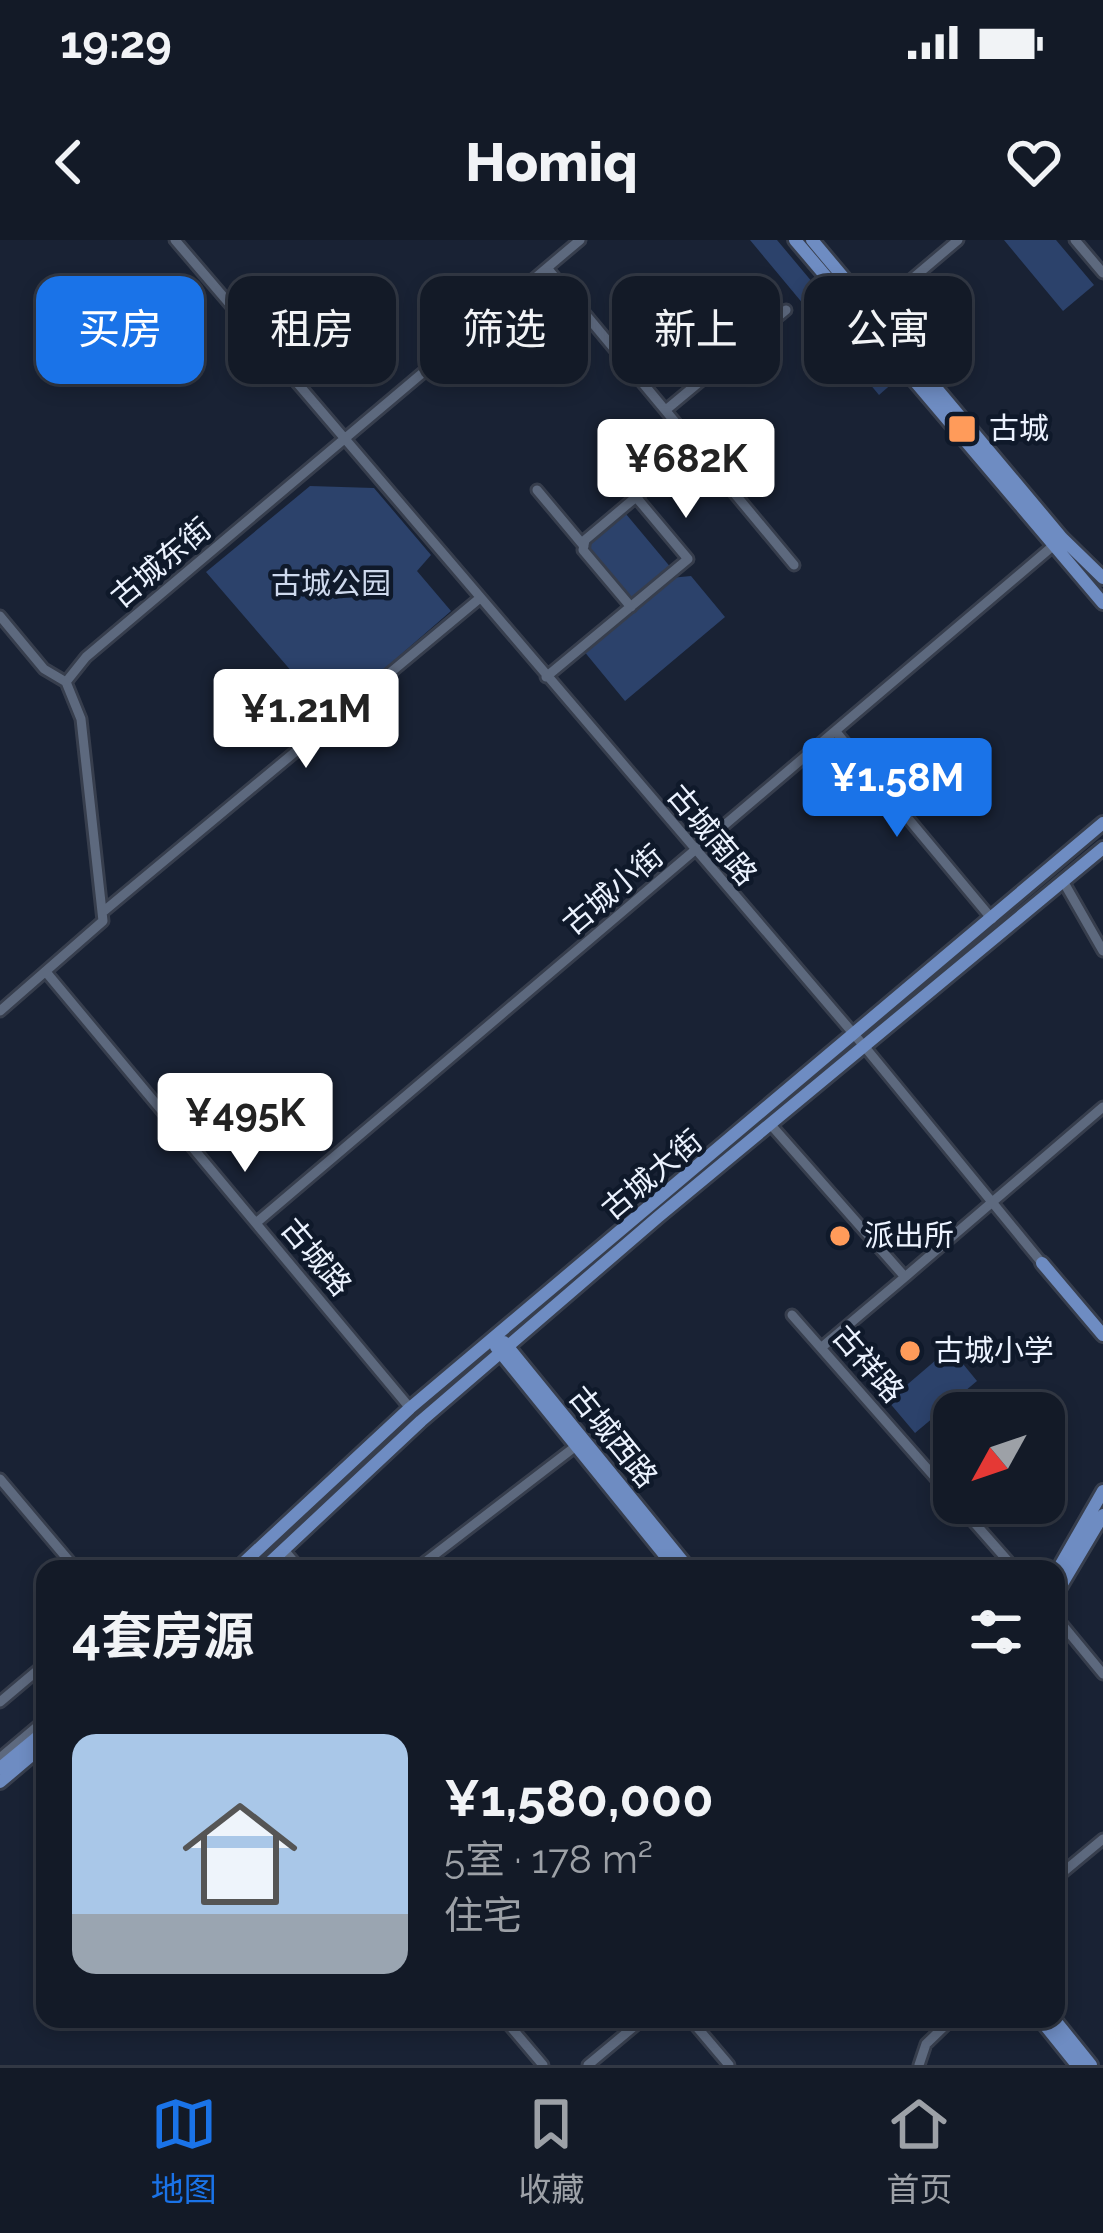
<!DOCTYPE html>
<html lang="zh">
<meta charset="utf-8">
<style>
body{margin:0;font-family:Raleway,"Noto Sans SC",sans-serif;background:#1c232f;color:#f1f3f6;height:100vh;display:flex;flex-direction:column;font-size:45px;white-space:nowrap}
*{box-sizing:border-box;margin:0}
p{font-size:39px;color:#9da1a7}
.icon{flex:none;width:66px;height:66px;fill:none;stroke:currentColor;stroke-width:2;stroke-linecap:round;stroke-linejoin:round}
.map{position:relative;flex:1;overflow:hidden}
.panel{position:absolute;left:36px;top:1320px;width:1029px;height:468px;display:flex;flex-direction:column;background:#131a27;border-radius:24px;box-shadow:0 6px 18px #0003,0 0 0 3px #323844}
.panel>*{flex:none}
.hud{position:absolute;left:36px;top:36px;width:1032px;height:108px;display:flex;gap:24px}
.needle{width:78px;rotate:230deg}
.controls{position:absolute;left:933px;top:1152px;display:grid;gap:24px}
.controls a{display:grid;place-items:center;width:132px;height:132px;border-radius:24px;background:#131a27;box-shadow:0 6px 18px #0003,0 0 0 3px #323844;font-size:60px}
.price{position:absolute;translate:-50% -102px;padding:0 27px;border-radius:12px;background:#fff;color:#222;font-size:39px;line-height:78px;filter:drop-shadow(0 3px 6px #0008)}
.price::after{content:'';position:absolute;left:50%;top:72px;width:36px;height:27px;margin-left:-18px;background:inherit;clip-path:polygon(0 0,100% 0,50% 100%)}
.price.active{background:#1a73e8;color:#fff}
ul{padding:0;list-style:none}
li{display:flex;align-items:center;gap:36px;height:300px;padding:0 36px}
li span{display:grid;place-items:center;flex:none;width:336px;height:240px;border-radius:24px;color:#555}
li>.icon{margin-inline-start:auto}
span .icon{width:144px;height:144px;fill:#fffc;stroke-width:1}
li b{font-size:51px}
h2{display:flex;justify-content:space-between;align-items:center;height:144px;padding:0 36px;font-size:51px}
.chip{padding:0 42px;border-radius:24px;background:#131a27;box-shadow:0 6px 18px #0003,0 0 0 3px #323844;font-size:42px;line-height:108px}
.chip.active{background:#1a73e8;color:#fff}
.status{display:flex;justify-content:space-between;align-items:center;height:84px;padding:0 60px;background:#131a27;direction:ltr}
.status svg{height:33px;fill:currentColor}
header{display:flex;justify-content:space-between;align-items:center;height:156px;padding:0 36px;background:#131a27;font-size:54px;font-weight:800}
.tabs{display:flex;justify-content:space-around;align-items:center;height:168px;border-top:3px solid #323844;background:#131a27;font-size:33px;color:#9da1a7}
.tabs a{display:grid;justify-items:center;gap:6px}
.tabs .active{color:#1a73e8}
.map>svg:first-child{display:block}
.green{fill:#2c426b}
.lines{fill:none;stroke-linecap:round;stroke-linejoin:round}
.minor-casing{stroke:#373e4d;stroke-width:15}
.major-casing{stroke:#373e4d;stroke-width:18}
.minor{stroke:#5d697e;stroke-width:9}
.major{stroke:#6e8cc2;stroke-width:12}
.poi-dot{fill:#ff9b5a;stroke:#0f192a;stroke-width:4.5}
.labels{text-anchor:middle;stroke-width:9;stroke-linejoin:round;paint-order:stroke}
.poi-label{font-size:30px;fill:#ebf2fe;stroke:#0f192a;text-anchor:start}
.street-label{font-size:30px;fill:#ebf2fe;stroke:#0f192a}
.park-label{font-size:30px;fill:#ced9ed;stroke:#0f192a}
</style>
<div class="status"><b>19:29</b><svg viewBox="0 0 49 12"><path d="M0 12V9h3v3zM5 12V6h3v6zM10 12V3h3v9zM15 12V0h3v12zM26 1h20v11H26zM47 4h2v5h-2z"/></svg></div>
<header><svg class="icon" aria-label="back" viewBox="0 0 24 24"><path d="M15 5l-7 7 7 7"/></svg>Homiq<svg class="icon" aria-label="heart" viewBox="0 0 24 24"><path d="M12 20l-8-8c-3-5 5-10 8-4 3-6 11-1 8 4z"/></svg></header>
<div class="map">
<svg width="1103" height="1825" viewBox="0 0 1103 1825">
<rect width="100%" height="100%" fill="#192234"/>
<path class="green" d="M750,0H777L895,141L879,155Z
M1004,0H1056L1094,45L1063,71Z
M310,246L374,248L431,315L417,331L451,371L330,476L206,332Z
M626,274L672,329L633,362L587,307Z
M691,336L725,377L625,461L583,410L670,338Z
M950,1108L977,1141L915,1193L888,1161Z"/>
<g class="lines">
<g class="minor-casing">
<path id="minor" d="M175,0L864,806L1042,1023
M1075,0L1103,33
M547,28L794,325
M873,72L958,0
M667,169L786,70
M537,250L584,306
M636,257L696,205
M0,376L44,429L66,442
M546,437L688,319L636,257L585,300L583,310L631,367
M66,442L86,417L580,0
M836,492L992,679
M1063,641L1103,711
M104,671L480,358
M46,732L410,1168
M0,771L103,681L81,479L66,442
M771,885L905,1037L822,1107
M256,983L1054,305
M905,1037L1103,867
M792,1075L954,1259
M0,1239L76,1329
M957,1263L1015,1329
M284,1310L300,1329
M416,1329L576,1206
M1056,1377L1103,1434
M0,1462L45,1424
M0,1518L45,1480
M1056,1638L1103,1599
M504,1779L543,1825
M690,1779L729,1825
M588,1825L643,1779
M919,1825L926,1804L952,1779"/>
</g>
<g class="major-casing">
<path id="major" d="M795,0L1103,363
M812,0L1062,298L1103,338
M1042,1023L1103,1095
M504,1102L689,1329
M496,1107L676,1329
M237,1329L410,1168L1103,583
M263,1329L421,1181L658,977L1103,608
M1056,1333L1103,1251
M1056,1354L1103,1275
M0,1528L45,1491
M0,1542L45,1504
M1040,1779L1077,1825
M1054,1779L1091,1825"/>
</g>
<use href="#minor" class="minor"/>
<use href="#major" class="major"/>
</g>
<g class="poi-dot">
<rect x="947" y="174" width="30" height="30" rx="6"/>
<circle cx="840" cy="996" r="12"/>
<circle cx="910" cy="1111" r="12"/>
</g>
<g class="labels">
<g class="poi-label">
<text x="989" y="199">古城</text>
<text x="864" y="1006">派出所</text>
<text x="934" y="1121">古城小学</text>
</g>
<g class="street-label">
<text transform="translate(161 323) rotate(-40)" y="10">古城东街</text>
<text transform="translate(712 595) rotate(50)" y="10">古城南路</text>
<text transform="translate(613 650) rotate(-40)" y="10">古城小街</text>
<text transform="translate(652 935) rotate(-40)" y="10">古城大街</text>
<text transform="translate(316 1017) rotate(50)" y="10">古城路</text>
<text transform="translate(868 1124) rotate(49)" y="10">古祥路</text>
<text transform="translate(613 1197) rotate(51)" y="10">古城西路</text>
</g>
<g class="park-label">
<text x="331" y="354">古城公园</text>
</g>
</g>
</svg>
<div class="controls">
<a><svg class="needle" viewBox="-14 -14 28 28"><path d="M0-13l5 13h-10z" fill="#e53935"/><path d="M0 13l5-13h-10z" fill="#9da1a7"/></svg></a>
</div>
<b class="price" style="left:686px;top:281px">¥682K</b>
<b class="price" style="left:306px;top:531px">¥1.21M</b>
<b class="price active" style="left:897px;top:600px">¥1.58M</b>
<b class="price" style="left:245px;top:935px">¥495K</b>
<div class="hud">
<a class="chip active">买房</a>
<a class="chip">租房</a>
<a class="chip">筛选</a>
<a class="chip">新上</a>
<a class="chip">公寓</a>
</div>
<section class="panel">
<h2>4套房源<svg class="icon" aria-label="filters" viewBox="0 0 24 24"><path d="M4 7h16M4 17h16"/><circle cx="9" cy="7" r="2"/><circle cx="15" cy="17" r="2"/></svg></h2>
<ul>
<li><span style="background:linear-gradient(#a9c7e8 75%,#9aa5b1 0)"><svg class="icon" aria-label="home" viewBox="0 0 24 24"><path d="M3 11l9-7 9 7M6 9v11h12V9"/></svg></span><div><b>¥1,580,000</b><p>5室 · 178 m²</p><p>住宅</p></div></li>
</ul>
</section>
</div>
<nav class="tabs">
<a class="active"><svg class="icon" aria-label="map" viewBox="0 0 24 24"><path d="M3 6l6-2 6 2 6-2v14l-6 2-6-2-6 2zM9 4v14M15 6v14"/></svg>地图</a>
<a><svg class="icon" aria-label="saved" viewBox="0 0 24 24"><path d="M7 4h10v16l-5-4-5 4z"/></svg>收藏</a>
<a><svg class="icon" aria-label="home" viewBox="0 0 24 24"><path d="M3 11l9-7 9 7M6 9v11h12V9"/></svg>首页</a>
</nav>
